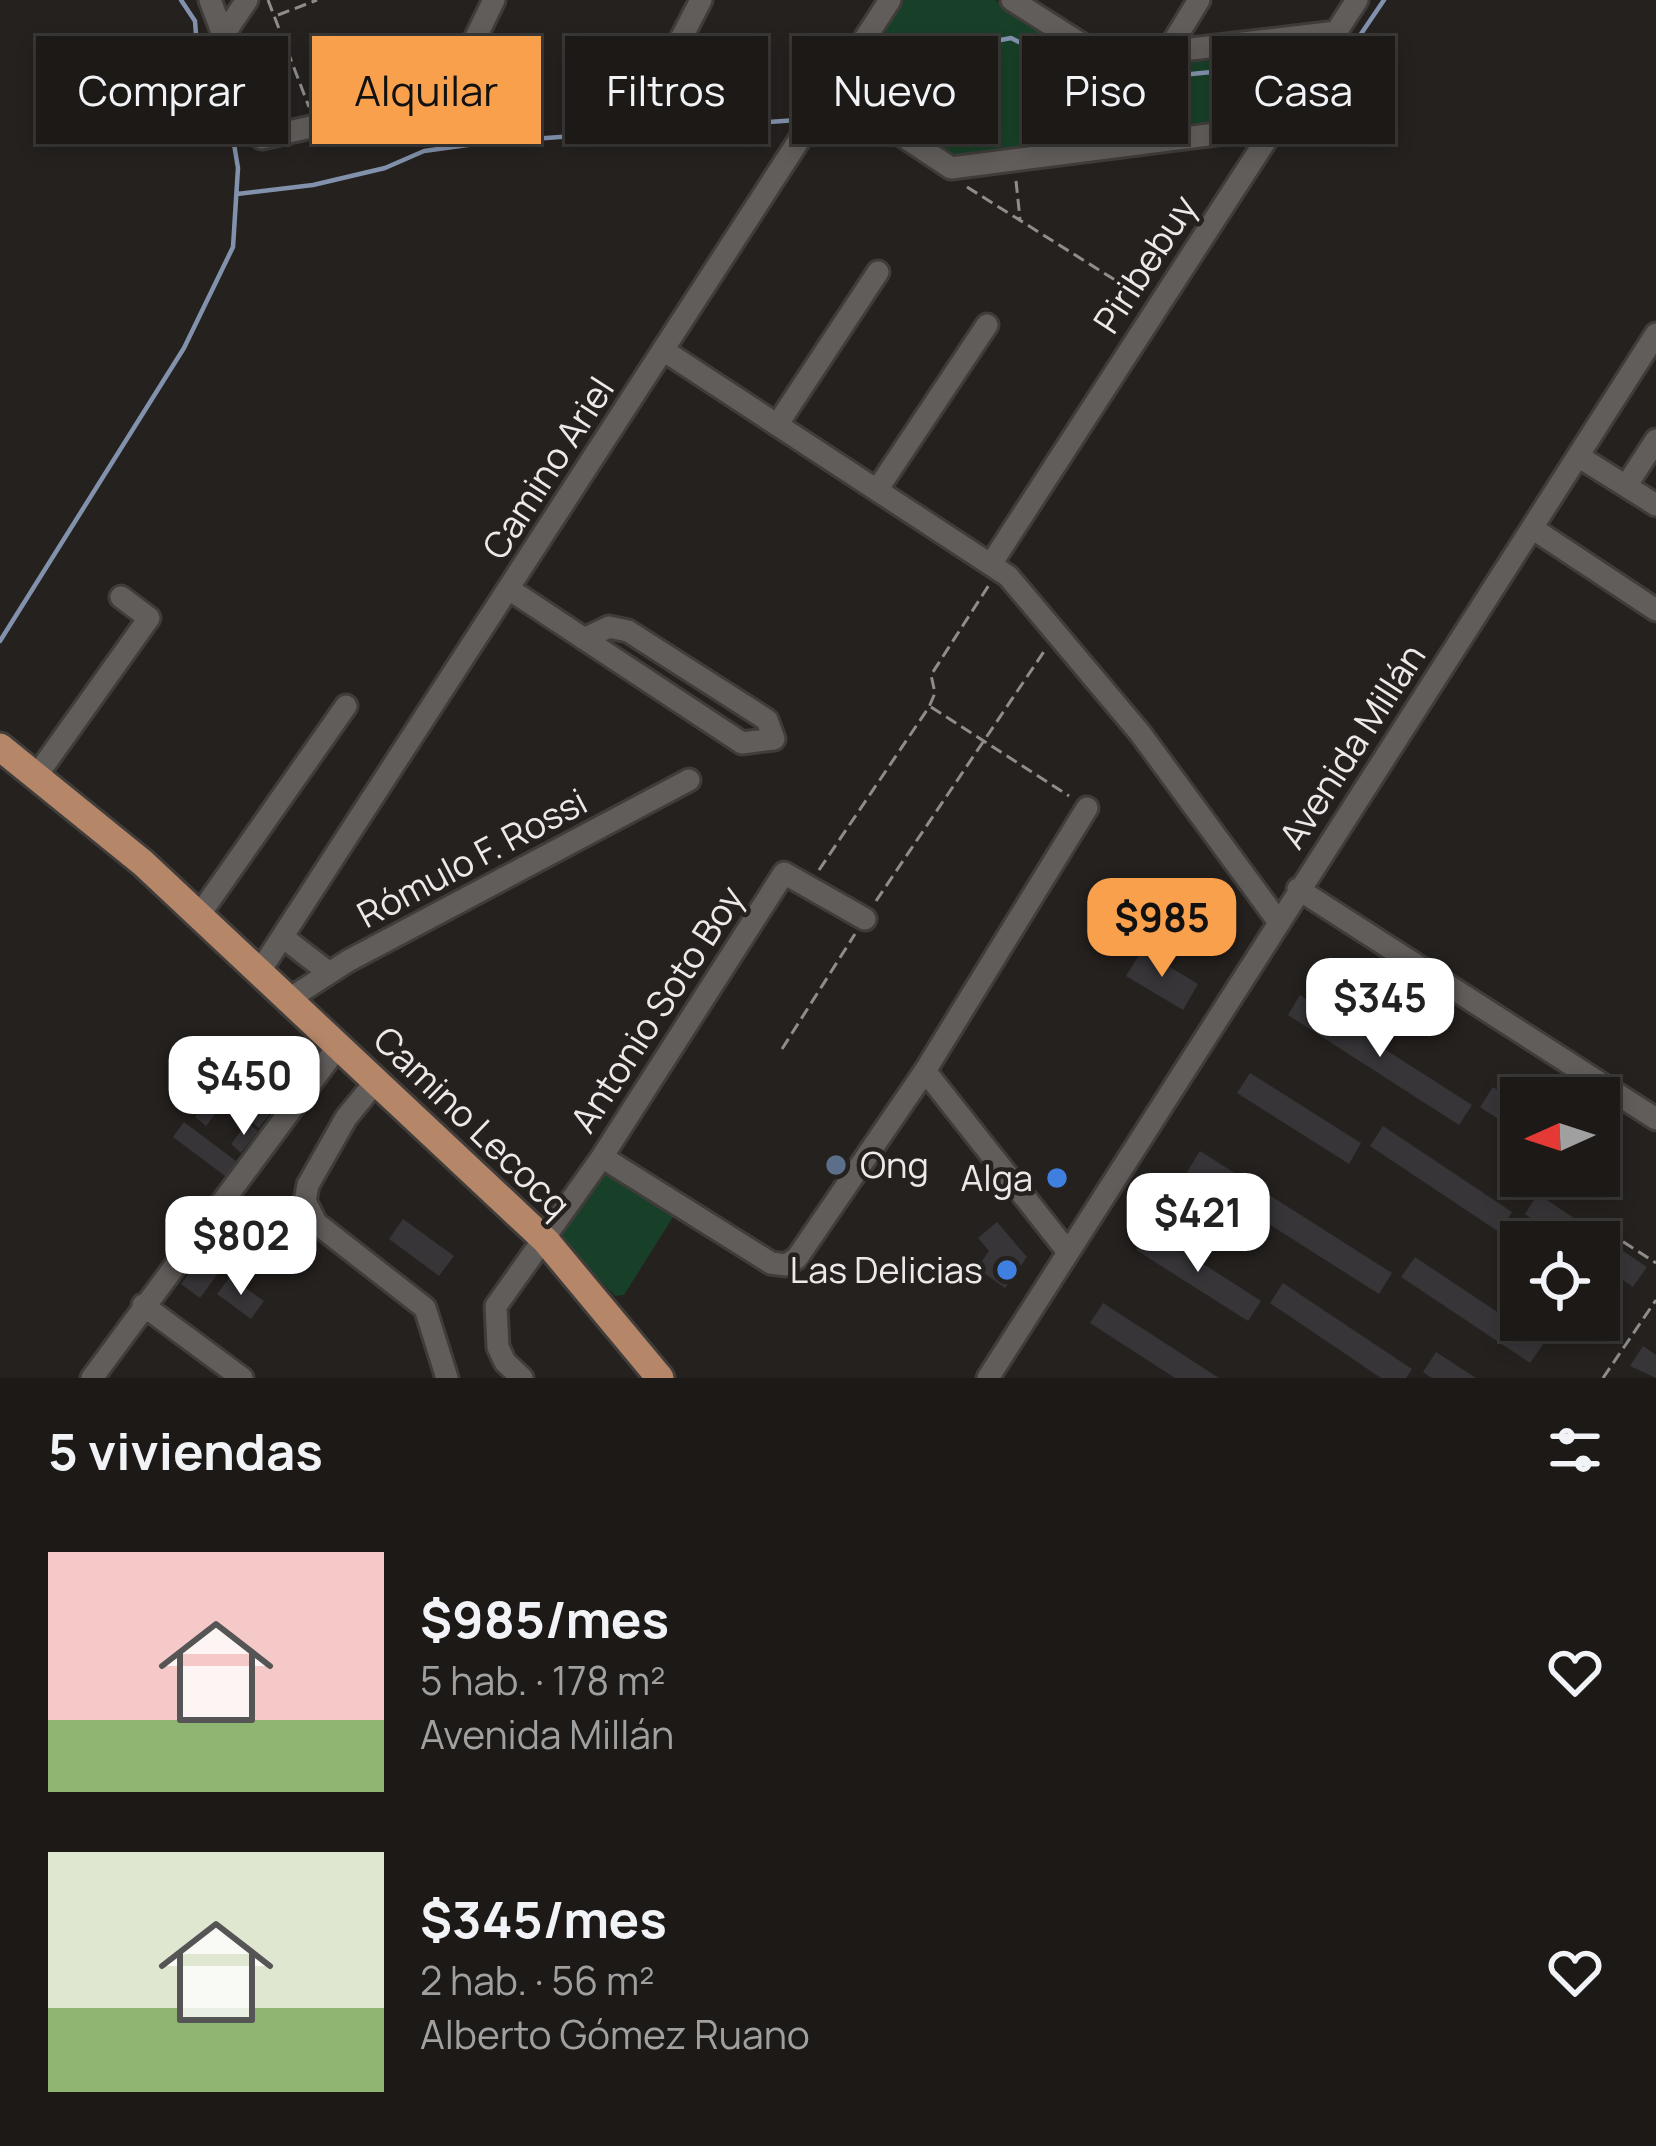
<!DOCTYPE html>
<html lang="es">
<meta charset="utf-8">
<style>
body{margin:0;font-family:Manrope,sans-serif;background:#292624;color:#f1f3f6;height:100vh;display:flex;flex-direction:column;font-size:45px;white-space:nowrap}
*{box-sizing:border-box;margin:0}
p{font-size:39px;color:#a0a0a1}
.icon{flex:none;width:66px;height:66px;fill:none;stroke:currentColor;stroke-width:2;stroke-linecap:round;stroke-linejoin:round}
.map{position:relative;height:1378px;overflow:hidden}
.details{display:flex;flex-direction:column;background:#1c1917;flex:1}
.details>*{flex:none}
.guide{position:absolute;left:36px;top:36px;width:1584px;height:108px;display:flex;gap:24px}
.needle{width:78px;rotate:267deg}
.fabs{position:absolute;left:1500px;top:1077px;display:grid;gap:24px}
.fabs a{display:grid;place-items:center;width:120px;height:120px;border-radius:0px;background:#1c1917;box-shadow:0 6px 18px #0003,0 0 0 3px #3a3836;font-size:60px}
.price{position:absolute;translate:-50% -102px;padding:0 27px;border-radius:24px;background:#fff;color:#222;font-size:39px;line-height:78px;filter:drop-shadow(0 3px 6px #0008)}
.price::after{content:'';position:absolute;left:50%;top:72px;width:36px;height:27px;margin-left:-18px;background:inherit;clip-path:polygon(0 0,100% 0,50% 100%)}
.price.selected{background:#f9a04d;color:#111}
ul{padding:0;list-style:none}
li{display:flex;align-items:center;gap:36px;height:300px;padding:0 48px}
li span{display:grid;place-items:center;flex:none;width:336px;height:240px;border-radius:0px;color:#555}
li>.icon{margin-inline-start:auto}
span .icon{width:144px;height:144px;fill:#fffc;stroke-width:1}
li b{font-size:51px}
h2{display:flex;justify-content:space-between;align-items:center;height:144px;padding:0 48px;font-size:51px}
.pill{padding:0 42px;border-radius:0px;background:#1c1917;box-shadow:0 6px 18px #0003,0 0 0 3px #3a3836;font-size:42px;line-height:108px}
.pill.selected{background:#f9a04d;color:#111}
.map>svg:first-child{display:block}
.green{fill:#184028}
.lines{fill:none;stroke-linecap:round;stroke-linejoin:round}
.stream{stroke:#8292ac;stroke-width:4.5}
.building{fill:#373538}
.minor-casing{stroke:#3f3c3a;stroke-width:27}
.major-casing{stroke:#3f3c3a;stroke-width:33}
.path{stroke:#8f8c8a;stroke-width:3;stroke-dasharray:12 6;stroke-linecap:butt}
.minor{stroke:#615d5b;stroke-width:21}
.major{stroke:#b68669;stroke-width:27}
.service-dot{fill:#5c6f8a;stroke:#25211f;stroke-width:4.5}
.shop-dot{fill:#3f7fe0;stroke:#25211f;stroke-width:4.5}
.labels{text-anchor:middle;stroke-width:9;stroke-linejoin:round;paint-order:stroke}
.street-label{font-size:36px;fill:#ece9e8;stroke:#25211f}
.poi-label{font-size:36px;fill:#ece9e8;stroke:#25211f;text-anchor:end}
</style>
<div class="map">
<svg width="1656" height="1378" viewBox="0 0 1656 1378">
<rect width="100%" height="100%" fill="#25211f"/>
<path class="green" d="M904,0H995L1094,62L1304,44L1310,48L1262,120L957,161L851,94L848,85Z
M604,1173L673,1217L624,1295L615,1296L560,1239Z"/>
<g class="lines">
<path class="stream" d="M1332,60L1344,59L1384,0
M862,94L903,59L1011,38L1101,83L1302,63
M829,118L843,111
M237,194L313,185L385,168L424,151L489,142L797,120
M0,641L184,348L233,247L238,168L230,120L198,61L195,21L181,0"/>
</g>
<path class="building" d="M1142,950L1198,984L1183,1010L1126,976Z
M1300,995L1472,1105L1459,1125L1288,1015Z
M234,1066L246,1075L206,1126L195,1117Z
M1250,1073L1361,1143L1349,1164L1237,1093Z
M1493,1087L1521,1105V1134L1480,1107Z
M271,1091L281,1099L259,1128L248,1119Z
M184,1122L240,1164L229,1179L173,1137Z
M247,1123L258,1131L241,1153L231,1144Z
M1383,1126L1512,1212L1499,1232L1370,1146Z
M1200,1151L1392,1273L1379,1294L1187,1172Z
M1538,1194L1647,1267L1633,1287L1599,1264V1242H1566L1525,1214Z
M242,1200L261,1215L200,1298L181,1284Z
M403,1219L454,1256L439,1276L389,1239Z
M997,1222L1027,1257L1005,1288L977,1268L989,1251L978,1238Z
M1149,1229L1261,1301L1248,1321L1136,1250Z
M1415,1257L1544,1343L1530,1363L1401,1277Z
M230,1277L264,1301L251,1319L217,1294Z
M1283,1283L1412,1369L1406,1378H1381L1270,1303Z
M1103,1303L1219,1378H1175L1090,1323Z
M1643,1346L1656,1355V1378L1630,1366Z
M1436,1352L1476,1378H1432L1423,1372Z"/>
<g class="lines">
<g class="minor-casing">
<path id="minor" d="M210,0L262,138L373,113L452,86L494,0
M1012,0L1105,59L1337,32
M224,34L247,0
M1167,52L1199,0
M669,62L701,0
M832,89L951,168L1247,130L1268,134
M663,350L1008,576L1140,733L1278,921
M777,425L878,272
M1578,456L1656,505
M1626,486L1656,440
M877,490L987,325
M1532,528L1656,610
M991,564L1357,0
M509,589L742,743L774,739L767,720L628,631L609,627L584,639
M37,775L149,618L121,597
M1298,889L1656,1119
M200,914L346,706
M284,938L328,972
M260,971L890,0
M289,999L348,961L689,780
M925,1071L1068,1252
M377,1080L346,1118L308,1185L305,1201L316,1223L425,1308L447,1378
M602,1157L771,1263L786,1265L797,1258L925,1071L1087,808
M143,1305L242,1378
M92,1378L339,1045
M522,1378L505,1362L498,1347L496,1306L602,1157L784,873L865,919
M988,1378L1656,334"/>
</g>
<g class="major-casing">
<path id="major" d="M0,747L143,863L546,1241L660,1378"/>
</g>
<path class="path" d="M268,0L309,107
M278,15L317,0
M1016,181L1020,219
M967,187L1142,297
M931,707L1069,796
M819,870L929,707L935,693L931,675L989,585
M876,901L1045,650
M782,1049L855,934
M1608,1232L1656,1263
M1603,1378L1656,1300"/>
<use href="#minor" class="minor"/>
<use href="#major" class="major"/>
</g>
<circle class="service-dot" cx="836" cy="1165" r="12"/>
<g class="shop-dot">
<circle cx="1057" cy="1178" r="12"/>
<circle cx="1007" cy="1270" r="12"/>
</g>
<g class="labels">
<g class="street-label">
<text transform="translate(1145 264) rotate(-57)" y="13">Piribebuy</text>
<text transform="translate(548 468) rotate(-57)" y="13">Camino Ariel</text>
<text transform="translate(1352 746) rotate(-57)" y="13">Avenida Millán</text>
<text transform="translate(472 858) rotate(-28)" y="13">Rómulo F. Rossi</text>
<text transform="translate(657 1009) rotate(-57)" y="13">Antonio Soto Boy</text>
<text transform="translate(472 1122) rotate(44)" y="13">Camino Lecocq</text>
</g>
<g class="poi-label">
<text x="860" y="1178" text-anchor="start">Ong</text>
<text x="1033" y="1191">Alga</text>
<text x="983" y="1283">Las Delicias</text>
</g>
</g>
</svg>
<div class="fabs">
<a><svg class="needle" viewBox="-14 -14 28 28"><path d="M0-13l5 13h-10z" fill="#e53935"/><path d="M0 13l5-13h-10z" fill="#a0a0a1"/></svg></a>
<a><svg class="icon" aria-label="locate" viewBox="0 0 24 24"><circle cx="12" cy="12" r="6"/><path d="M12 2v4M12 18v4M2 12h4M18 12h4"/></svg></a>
</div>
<b class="price selected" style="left:1162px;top:980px">$985</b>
<b class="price" style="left:1380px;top:1060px">$345</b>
<b class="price" style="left:244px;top:1138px">$450</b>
<b class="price" style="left:1198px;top:1275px">$421</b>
<b class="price" style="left:241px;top:1298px">$802</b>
<div class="guide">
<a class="pill">Comprar</a>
<a class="pill selected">Alquilar</a>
<a class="pill">Filtros</a>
<a class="pill">Nuevo</a>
<a class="pill">Piso</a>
<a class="pill">Casa</a>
</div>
</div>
<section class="details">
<h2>5 viviendas<svg class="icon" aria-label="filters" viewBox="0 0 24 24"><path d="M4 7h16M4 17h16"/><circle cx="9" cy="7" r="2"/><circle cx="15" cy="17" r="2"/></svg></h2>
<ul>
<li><span style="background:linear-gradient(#f6c9c9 70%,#8fb573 0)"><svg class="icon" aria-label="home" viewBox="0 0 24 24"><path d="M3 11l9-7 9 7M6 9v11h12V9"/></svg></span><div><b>$985/mes</b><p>5 hab. · 178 m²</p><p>Avenida Millán</p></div><svg class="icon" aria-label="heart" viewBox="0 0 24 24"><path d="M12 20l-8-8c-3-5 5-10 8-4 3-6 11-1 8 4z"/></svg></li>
<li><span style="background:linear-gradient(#dfe7d0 65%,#8fb573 0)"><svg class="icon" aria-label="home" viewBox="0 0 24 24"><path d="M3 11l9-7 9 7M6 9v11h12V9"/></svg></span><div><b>$345/mes</b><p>2 hab. · 56 m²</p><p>Alberto Gómez Ruano</p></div><svg class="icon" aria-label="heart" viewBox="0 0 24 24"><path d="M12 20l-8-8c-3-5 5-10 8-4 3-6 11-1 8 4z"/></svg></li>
</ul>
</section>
